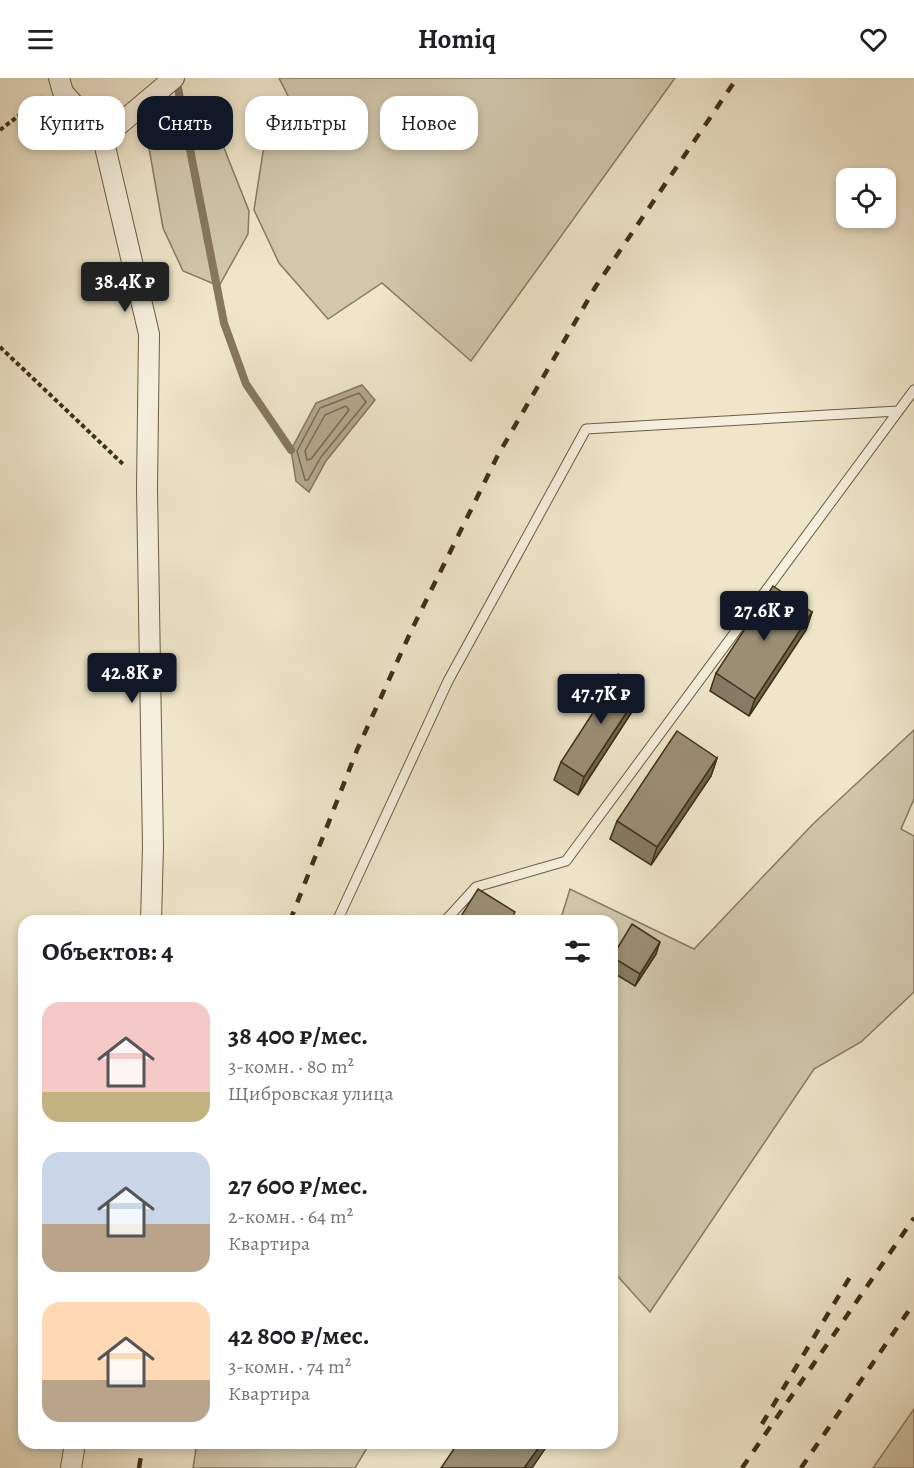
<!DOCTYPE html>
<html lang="ru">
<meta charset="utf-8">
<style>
body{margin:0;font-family:Alegreya,serif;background:#f2f2f2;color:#202124;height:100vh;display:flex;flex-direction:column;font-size:22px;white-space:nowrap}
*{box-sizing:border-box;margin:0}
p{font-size:20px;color:#757577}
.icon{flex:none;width:33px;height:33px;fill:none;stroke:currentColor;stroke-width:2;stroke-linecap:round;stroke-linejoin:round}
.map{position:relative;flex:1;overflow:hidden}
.side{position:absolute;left:18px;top:837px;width:600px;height:534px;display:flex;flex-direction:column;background:#fff;border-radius:18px;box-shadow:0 3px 9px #0003}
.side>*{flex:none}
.top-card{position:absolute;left:18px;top:18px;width:600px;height:54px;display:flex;gap:12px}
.tools{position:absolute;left:836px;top:90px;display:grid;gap:12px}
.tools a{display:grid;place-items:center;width:60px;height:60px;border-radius:12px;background:#fff;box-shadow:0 3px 9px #0003;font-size:30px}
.price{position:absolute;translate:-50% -51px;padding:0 14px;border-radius:6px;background:#111827;color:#fff;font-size:20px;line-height:39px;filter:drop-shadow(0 2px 3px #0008)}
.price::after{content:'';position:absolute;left:50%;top:36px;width:18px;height:14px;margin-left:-9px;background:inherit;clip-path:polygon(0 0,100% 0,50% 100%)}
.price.active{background:#222;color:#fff}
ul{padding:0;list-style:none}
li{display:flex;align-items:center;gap:18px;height:150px;padding:0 24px}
li span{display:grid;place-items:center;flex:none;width:168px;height:120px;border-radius:18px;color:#555}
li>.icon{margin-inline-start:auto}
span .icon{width:72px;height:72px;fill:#fffc;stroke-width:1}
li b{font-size:26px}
h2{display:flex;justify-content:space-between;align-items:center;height:72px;padding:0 24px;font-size:26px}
.tag{padding:0 21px;border-radius:18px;background:#fff;box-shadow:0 3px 9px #0003;font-size:21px;line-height:54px}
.tag.active{background:#111827;color:#fff}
header{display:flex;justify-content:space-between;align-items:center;height:78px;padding:0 24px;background:#fff;font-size:27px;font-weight:600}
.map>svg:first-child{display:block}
.green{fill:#d1c7ab;stroke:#897b60;stroke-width:1.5}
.water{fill:#b4a88d;stroke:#86785d;stroke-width:1.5}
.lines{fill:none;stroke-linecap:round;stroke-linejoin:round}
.shore{stroke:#7a6c52;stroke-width:1.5}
.stream{stroke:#86785d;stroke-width:8}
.service-casing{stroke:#6c5d43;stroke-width:11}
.minor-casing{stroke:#6c5d43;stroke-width:22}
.path{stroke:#412f16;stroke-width:4;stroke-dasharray:4.5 3;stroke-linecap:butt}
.service{stroke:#f5efdd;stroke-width:9}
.minor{stroke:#f5efdd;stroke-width:20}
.rail{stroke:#412f16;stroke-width:4.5;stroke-dasharray:10 10;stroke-linecap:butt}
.wall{fill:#857a64;stroke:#412f16;stroke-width:1.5}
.shaded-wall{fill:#6c6351;stroke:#412f16;stroke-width:1.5}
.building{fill:#9b8e74;stroke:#412f16;stroke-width:1.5}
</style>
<header><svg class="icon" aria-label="menu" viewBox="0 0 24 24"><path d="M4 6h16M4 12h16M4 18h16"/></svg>Homiq<svg class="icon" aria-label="heart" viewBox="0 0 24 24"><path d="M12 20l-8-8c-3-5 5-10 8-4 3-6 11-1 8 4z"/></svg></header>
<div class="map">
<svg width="914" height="1390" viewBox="0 0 914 1390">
<rect width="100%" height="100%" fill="#efe6ca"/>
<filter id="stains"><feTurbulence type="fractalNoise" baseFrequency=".00333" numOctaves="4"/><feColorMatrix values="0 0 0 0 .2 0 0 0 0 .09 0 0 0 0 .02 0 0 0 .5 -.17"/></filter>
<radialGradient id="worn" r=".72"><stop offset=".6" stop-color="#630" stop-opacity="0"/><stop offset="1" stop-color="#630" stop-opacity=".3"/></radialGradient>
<path class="green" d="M279,0H675L471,283L382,205L328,241L279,185L254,132L263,74L289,20Z
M186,44L216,50L249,133L248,156L219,208L183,193L163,150L149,70Z
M914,652V721L901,751L914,758V914L861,964L814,991L650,1234L612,1192V843H560L570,811L694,871L813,746Z
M914,1331V1390H873Z
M197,1365H370L355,1390H193Z"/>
<path class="water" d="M362,307L375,322L326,383L309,414L296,403L291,372L316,325Z"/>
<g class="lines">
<path class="shore" d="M359,315L366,324L321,379L308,402H305L297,373L320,330Z
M346,328L349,332L311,381L307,382L305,373L325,337Z"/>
<path class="stream" d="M176,0L224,245L246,306L291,372"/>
<g class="service-casing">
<path id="service" d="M337,843L448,603L586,351L898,333
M445,843L476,809L566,783L914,312"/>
</g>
<g class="minor-casing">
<path id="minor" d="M59,0L63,14L103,60L149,256L147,410L153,769L151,843
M103,60L174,0
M71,1390L75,1365"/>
</g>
<path class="path" d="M0,52L43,19
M0,269L125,388"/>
<use href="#service" class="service"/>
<use href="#minor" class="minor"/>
<path class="rail" d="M290,843L357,672L412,551L498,377L596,208L737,0
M762,1346L850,1199
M139,1390L143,1365
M742,1390L914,1140
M801,1390L914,1225"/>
</g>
<path class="wall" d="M812,534L806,552L749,638L710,613L716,595Z
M635,629L578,717L554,702L561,684Z
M717,680L711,698L651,787L610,761L617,743Z
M656,876L635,908L612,894V877Z"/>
<path class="shaded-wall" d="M812,534L806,552L749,638L755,621Z
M642,611L635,629L578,717L584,699Z
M717,680L711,698L651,787L657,769Z
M660,864L656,876L635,908L640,896Z
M542,1365H549L532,1390H524Z"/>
<path class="building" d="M773,508L812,534L755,621L716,595Z
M618,596L642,611L584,699L561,684Z
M677,653L717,680L657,769L617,743Z
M478,811L515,834L510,843H458Z
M632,846L660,864L640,896L612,879Z
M458,1365H542L524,1390H441Z"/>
<rect width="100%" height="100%" filter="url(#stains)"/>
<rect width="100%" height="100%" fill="url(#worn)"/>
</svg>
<div class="tools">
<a><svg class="icon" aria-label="locate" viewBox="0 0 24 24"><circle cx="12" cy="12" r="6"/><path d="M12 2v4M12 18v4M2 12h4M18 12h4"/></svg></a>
</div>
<b class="price active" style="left:125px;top:235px">38.4K ₽</b>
<b class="price" style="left:764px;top:564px">27.6K ₽</b>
<b class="price" style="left:132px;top:626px">42.8K ₽</b>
<b class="price" style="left:601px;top:647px">47.7K ₽</b>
<div class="top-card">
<a class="tag">Купить</a>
<a class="tag active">Снять</a>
<a class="tag">Фильтры</a>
<a class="tag">Новое</a>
</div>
<section class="side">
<h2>Объектов: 4<svg class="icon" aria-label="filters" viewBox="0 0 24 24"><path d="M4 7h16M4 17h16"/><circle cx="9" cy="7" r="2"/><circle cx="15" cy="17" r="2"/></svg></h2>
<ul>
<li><span style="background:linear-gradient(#f6c9c9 75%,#c2b280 0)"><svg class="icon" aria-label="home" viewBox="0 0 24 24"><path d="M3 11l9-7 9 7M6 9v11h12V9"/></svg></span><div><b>38 400 ₽/мес.</b><p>3-комн. · 80 m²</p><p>Щибровская улица</p></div></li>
<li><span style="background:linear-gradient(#c9d6e8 60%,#b9a48a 0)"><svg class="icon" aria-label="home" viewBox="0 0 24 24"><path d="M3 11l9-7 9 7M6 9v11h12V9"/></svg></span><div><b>27 600 ₽/мес.</b><p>2-комн. · 64 m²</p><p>Квартира</p></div></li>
<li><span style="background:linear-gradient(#ffd9b3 65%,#b9a48a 0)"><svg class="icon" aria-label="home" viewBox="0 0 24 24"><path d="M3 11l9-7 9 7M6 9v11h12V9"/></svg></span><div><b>42 800 ₽/мес.</b><p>3-комн. · 74 m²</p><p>Квартира</p></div></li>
</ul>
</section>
</div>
